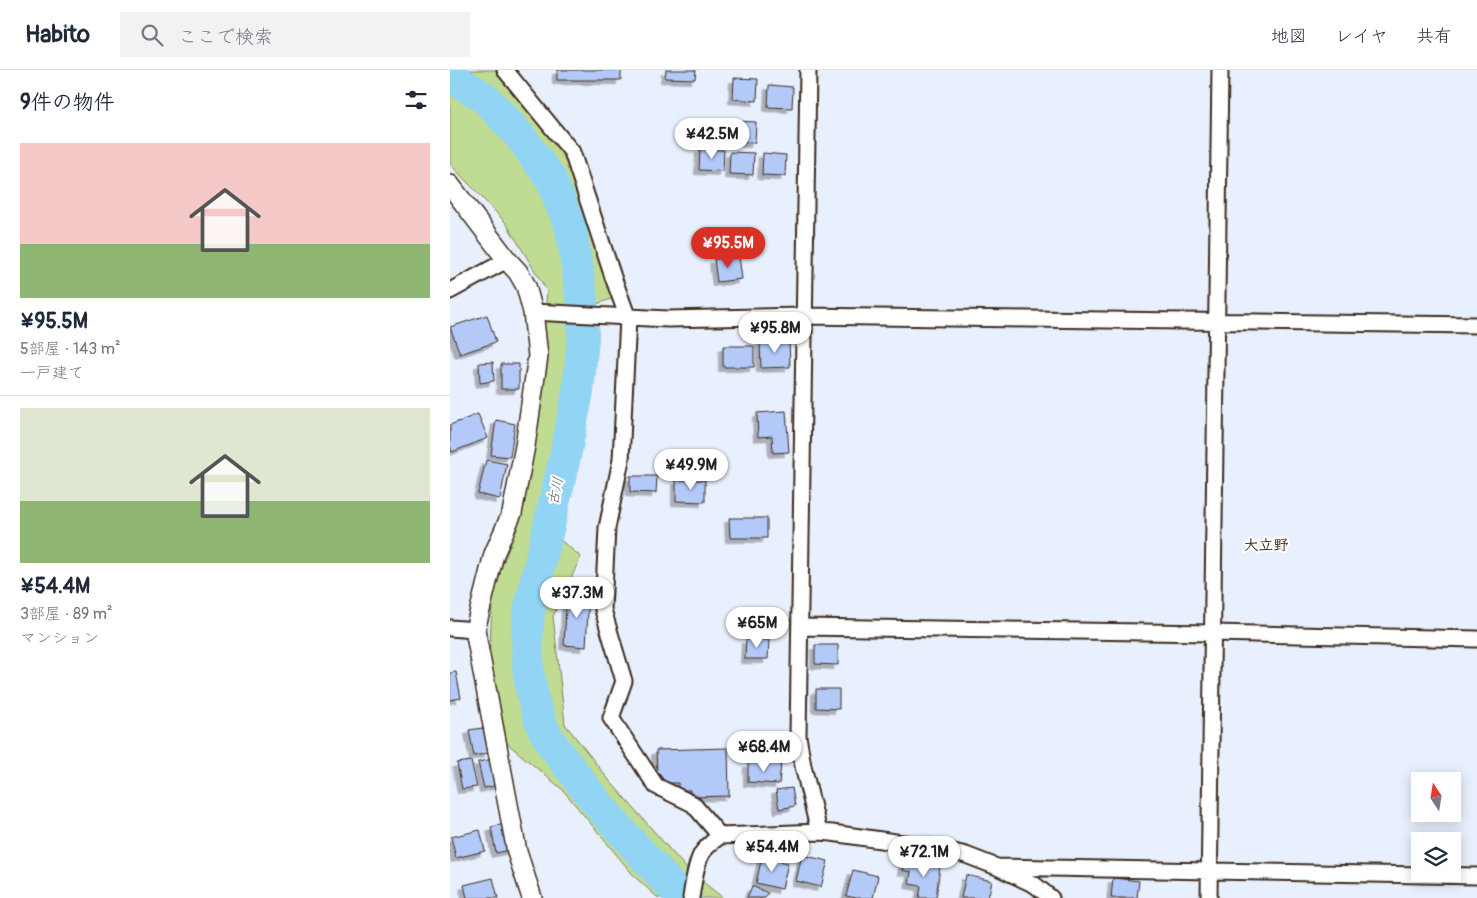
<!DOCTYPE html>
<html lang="ja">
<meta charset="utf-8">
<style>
body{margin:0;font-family:Pangolin,"Klee One",sans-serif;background:#f2f2f3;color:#1f2937;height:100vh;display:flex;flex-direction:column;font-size:19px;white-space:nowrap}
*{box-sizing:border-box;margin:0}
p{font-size:16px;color:#747a83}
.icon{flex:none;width:28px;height:28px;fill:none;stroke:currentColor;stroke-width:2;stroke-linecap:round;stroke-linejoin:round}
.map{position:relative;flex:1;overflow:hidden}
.drawer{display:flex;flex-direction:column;background:#fff;width:450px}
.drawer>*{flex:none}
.needle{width:32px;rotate:348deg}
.buttons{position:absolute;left:961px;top:702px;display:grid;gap:10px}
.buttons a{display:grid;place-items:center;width:50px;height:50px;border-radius:0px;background:#fff;box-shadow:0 2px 12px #0003;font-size:25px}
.price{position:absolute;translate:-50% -42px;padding:0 11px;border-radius:18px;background:#fff;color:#222;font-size:16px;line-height:32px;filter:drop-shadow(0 1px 2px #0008)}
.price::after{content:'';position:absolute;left:50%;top:30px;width:15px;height:11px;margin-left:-8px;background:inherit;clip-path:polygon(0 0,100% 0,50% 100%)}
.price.selected{background:#d93025;color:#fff}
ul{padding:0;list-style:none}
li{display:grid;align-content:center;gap:10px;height:265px;padding:0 20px}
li+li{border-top:1px solid #e0e1e3}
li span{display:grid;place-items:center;height:155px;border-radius:0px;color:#555}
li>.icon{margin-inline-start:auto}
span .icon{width:90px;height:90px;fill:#fffc;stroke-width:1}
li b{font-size:21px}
h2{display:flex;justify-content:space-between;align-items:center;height:60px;padding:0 20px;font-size:21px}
header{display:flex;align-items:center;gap:30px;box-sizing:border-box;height:70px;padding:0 25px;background:#fff;border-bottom:1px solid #e0e1e3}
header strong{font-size:24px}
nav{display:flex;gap:28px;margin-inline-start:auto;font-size:18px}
.search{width:350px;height:45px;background:#f2f2f3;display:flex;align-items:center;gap:12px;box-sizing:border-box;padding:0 18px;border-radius:0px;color:#747a83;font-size:19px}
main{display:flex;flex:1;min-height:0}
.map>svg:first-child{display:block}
.green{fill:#c0db92;stroke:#7e8258}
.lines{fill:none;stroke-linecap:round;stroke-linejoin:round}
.river{stroke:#92d4f4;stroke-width:32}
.building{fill:#b3caf9;stroke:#3b2a1e;filter:url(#shadow)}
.minor-casing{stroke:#3b2a1e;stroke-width:19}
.tertiary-casing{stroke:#3b2a1e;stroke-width:22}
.minor{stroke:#fff;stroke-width:15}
.tertiary{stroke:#fff;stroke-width:19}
.labels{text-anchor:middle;stroke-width:4.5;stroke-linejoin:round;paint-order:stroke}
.water-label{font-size:14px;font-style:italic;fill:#555d5e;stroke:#fff}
.quarter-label{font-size:15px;font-weight:bold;fill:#3b2a1e;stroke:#fff}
</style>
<header>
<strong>Habito</strong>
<div class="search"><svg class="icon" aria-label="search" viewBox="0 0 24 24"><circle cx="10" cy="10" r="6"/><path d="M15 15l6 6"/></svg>ここで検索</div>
<nav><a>地図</a><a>レイヤ</a><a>共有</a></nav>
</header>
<main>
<section class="drawer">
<h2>9件の物件<svg class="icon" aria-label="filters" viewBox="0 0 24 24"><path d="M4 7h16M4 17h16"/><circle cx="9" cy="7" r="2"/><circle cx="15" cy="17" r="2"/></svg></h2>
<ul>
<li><span style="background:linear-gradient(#f6c9c9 65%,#8fb573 0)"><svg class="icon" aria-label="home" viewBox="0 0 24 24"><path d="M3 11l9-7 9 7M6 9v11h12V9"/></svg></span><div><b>¥95.5M</b><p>5部屋 · 143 m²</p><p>一戸建て</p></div></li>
<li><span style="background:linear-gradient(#dfe7d0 60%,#8fb573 0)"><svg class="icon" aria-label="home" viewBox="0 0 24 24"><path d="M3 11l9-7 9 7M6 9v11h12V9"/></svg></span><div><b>¥54.4M</b><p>3部屋 · 89 m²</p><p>マンション</p></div></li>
</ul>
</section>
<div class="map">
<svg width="1027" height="828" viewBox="0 0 1027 828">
<defs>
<filter id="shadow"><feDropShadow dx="-4.5" dy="4.5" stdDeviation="0" flood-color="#0004"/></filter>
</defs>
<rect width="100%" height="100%" fill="#e8effd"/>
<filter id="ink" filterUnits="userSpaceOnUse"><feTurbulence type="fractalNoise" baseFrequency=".02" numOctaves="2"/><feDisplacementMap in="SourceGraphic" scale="10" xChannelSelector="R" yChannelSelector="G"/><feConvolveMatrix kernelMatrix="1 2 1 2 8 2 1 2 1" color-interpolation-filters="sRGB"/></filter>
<g filter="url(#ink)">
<path class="green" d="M0,0H46L76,25L115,78L167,227L141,236L140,266L108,468L131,487L103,546L115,654L159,710L237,799L273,828H208L185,807L112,719L47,665L38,613L43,517L67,459L91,292L97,221L56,153L0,94Z"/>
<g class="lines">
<path class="river" d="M0,6L35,28L69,65L101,109L121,159L132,230L133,268L128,321L114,391L79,540C75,579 77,619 92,656C99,672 115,692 126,706C156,746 190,782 223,818L236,828"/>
</g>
<path class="building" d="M107,0H171V10H107Z
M216,0H246L245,9L215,8Z
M284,8L308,9L307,31L283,29Z
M319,15L343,17L342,38L318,37Z
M282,51L306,52L305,73L281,72Z
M250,79L274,80L273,101L249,100Z
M280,82L304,83L303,105L279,104Z
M313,83L336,85L335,106L312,105Z
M289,186L292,209L267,212L264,189Z
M37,245L46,272L10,284L0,257Z
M339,271L340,297L311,298L310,272Z
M273,276H304V297H273Z
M43,292L44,311L30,313L29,293Z
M51,294H69V319H51Z
M336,341L339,382L323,383L322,366L308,367L307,343Z
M28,344L38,368L2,382L0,376V355Z
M46,350L65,354L60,387L41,385Z
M36,390L57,394L50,429L28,424Z
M180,406H207L206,423L180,422Z
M226,410H255V432L226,431Z
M279,448H317V468H280Z
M117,521L139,522L136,577L114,575Z
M296,569L319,570L318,589H295Z
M365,575H388V595L365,594Z
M6,602L11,628L0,630V603Z
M366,619H389V639L366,638Z
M33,658L39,683L24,686L19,660Z
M278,678L279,726L240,727V720H228V713H216L207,701L206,680Z
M43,689L48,715L34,718L28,692Z
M21,691L27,717L12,719L7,693Z
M298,693H331L329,714L298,712Z
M342,718L345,736L329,739L326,720Z
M55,754L60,780L46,783L41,757Z
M30,760L35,781L6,788L1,767Z
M352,785L378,791L371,817L346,811Z
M312,787L338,793L332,819L306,813Z
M454,790L490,796L486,828H469L471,816L459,814L461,802L452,800Z
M403,800L428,806L423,828H406L396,826Z
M516,805L542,811L538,828H511Z
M43,808L48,828H17L14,815Z
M663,808L689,811L687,828H661Z
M302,816L318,823L315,828H297Z"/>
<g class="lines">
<g class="minor-casing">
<path id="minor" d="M55,0L122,82L163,207L178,248L171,390L157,458L153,540L174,611L161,648L206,716L243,734L270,766
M358,0L348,666L353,696L369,762
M0,221L57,190
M83,242L218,249L353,246L1027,255
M350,557L762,563L1027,569
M0,558L25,560
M547,797L1027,806
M241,828C243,815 245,797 251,785C255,777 263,771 270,766L369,762L382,763L487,778L516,785L547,797L585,815L601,828
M759,828L770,0"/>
</g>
<g class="tertiary-casing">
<path id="tertiary" d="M0,115L57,190L68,202L76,216L83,242L88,286L75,376L62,443L44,484L25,560L67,782L82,828"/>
</g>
<use href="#minor" class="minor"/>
<use href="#tertiary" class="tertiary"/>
</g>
</g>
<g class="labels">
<g class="water-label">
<text transform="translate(105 421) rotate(-77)" y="5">古川</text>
</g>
<g class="quarter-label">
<text x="816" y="480">大立野</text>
</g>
</g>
</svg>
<div class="buttons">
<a><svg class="needle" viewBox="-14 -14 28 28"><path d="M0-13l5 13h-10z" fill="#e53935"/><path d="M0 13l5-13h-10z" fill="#747a83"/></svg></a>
<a><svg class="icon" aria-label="layers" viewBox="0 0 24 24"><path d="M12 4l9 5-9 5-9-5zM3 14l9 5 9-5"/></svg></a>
</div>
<b class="price" style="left:262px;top:90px">¥42.5M</b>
<b class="price selected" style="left:278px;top:199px">¥95.5M</b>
<b class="price" style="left:325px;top:284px">¥95.8M</b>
<b class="price" style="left:241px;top:421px">¥49.9M</b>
<b class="price" style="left:127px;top:549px">¥37.3M</b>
<b class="price" style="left:307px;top:579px">¥65M</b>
<b class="price" style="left:314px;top:703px">¥68.4M</b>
<b class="price" style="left:322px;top:803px">¥54.4M</b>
<b class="price" style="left:474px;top:808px">¥72.1M</b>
</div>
</main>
